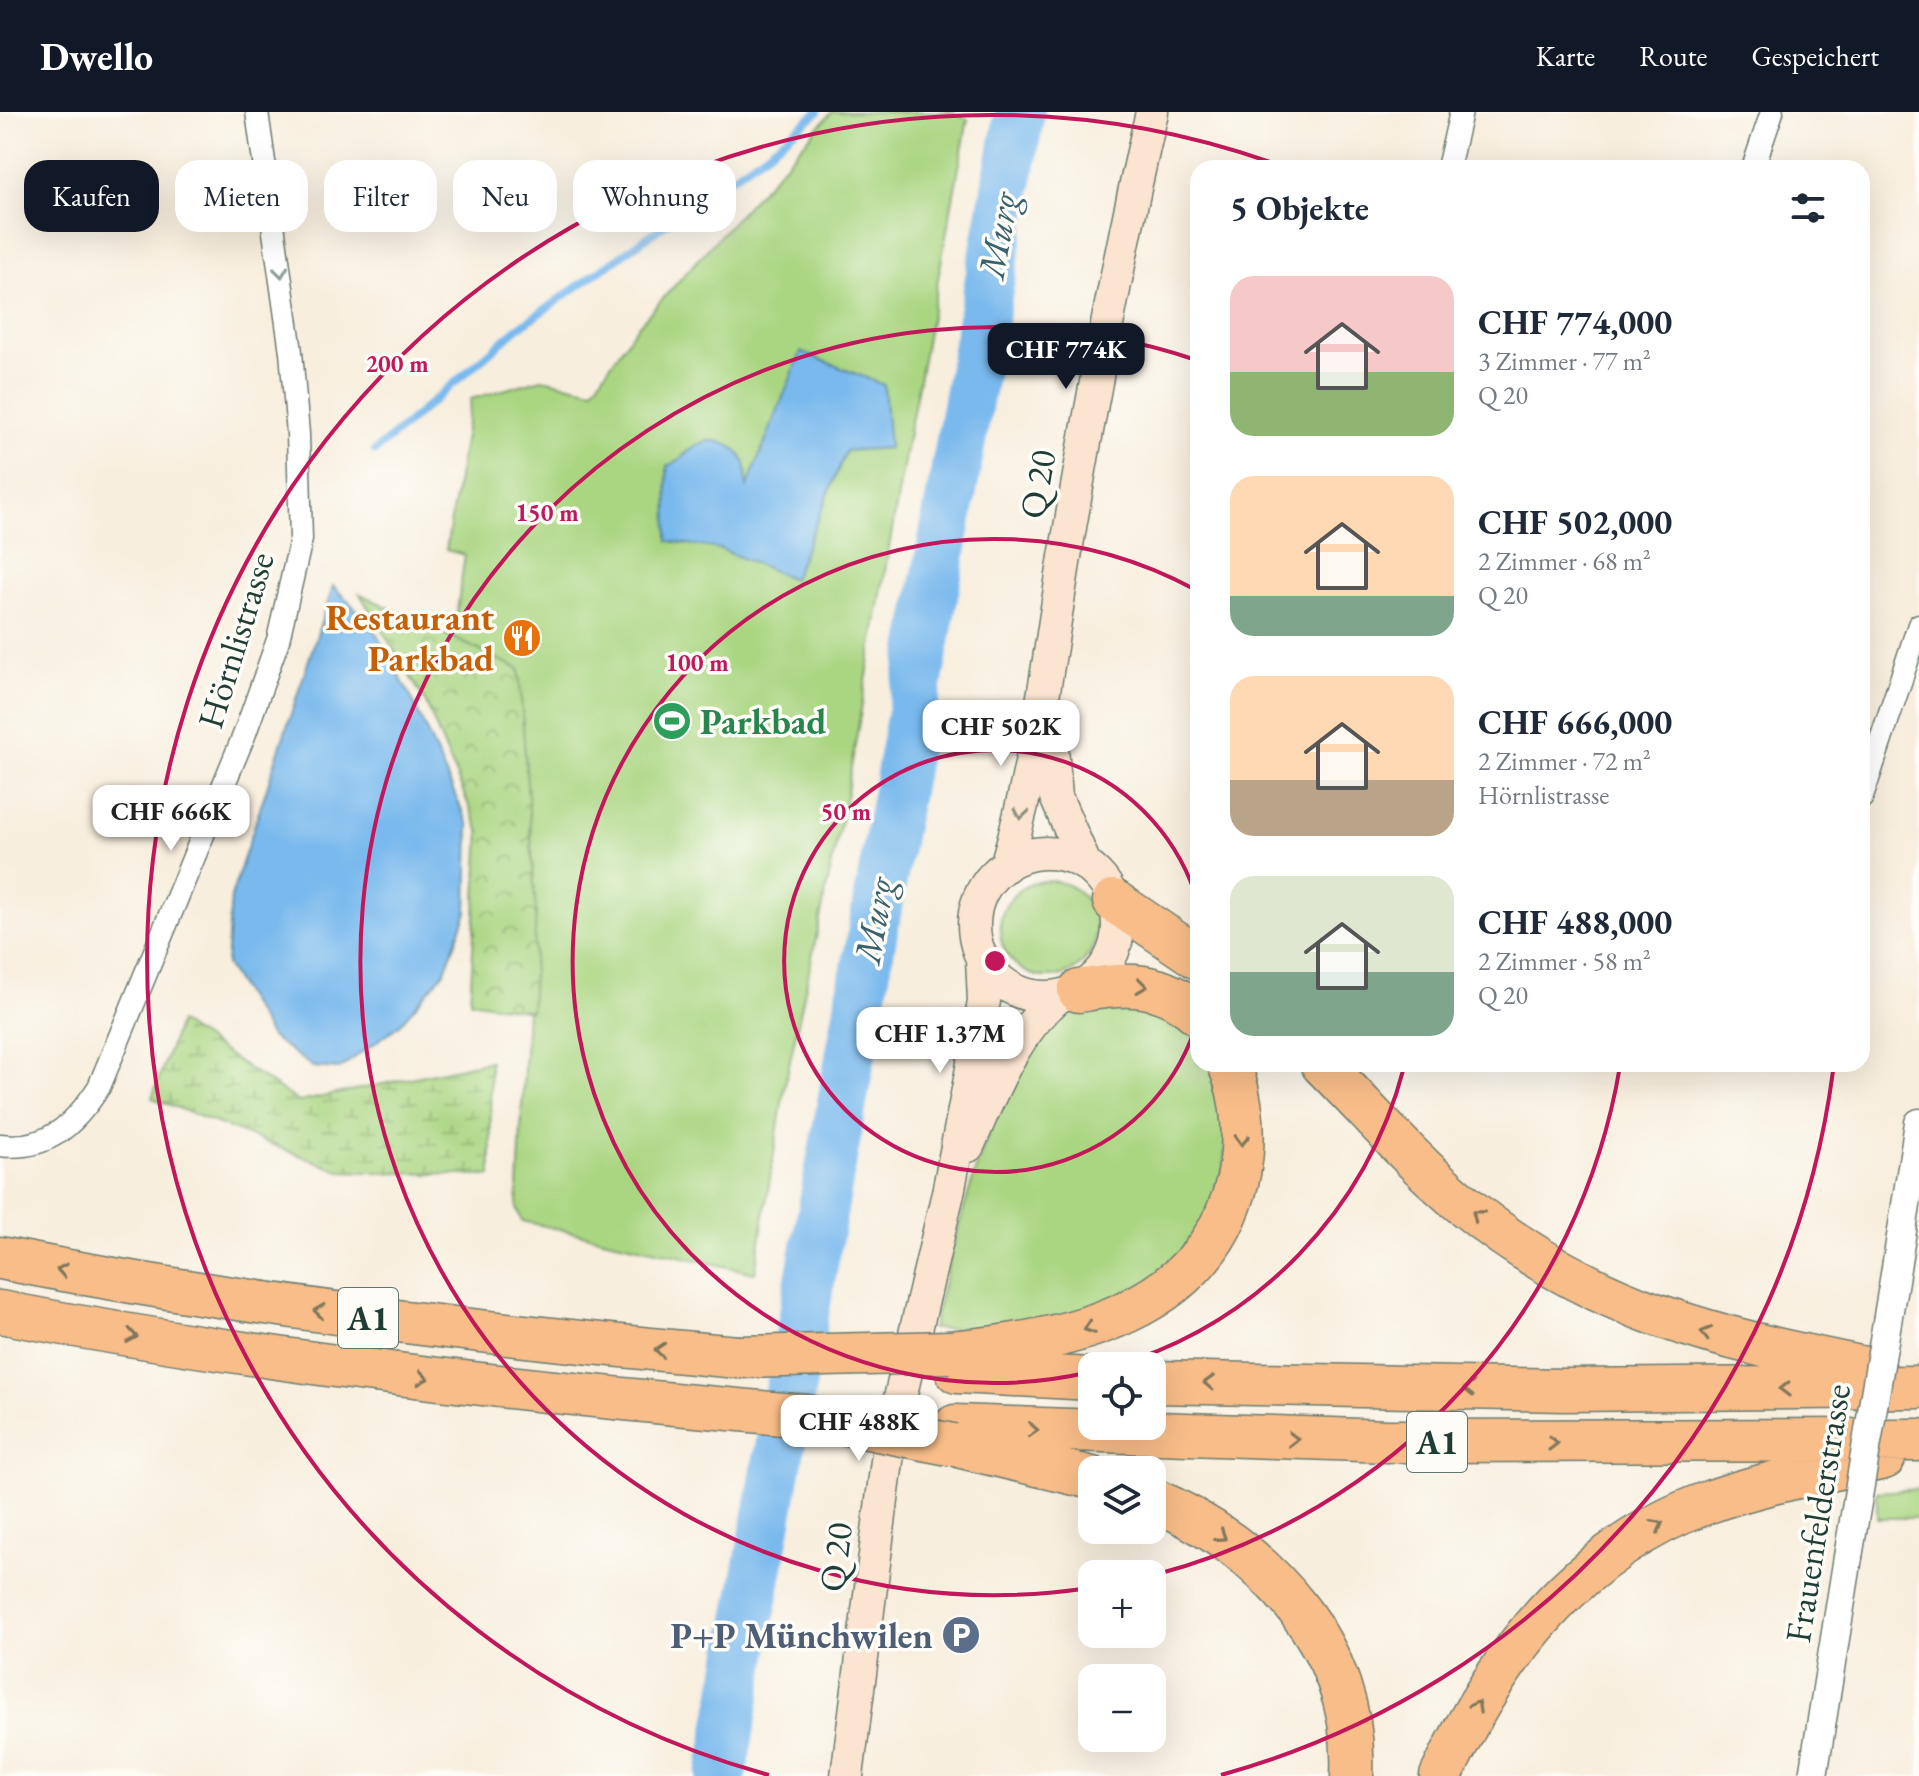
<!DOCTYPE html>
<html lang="de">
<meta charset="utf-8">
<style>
body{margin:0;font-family:"EB Garamond",serif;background:#f6f6f7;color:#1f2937;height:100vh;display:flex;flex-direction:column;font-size:30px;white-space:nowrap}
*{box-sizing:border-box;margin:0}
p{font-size:26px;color:#747a83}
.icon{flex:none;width:44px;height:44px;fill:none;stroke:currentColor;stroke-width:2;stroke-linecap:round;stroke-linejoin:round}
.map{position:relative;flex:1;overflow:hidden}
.sheet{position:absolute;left:1190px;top:48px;width:680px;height:912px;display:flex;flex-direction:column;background:#fff;border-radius:24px;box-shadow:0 8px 32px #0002}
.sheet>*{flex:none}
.banner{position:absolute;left:24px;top:48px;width:760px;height:72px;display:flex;gap:16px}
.controls{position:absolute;left:1078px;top:1240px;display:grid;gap:16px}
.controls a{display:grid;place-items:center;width:88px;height:88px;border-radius:16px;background:#fff;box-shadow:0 8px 32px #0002;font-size:40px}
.price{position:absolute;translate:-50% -68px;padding:0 18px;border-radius:16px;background:#fff;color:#222;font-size:26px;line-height:52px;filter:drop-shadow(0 2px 4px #0008)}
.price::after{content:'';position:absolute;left:50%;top:48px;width:24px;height:18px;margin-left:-12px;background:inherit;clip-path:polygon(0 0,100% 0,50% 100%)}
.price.selected{background:#111827;color:#fff}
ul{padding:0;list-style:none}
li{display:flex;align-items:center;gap:24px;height:200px;padding:0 40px}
li span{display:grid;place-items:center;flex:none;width:224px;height:160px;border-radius:24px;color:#555}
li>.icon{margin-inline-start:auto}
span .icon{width:96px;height:96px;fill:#fffc;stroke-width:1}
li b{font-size:34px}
h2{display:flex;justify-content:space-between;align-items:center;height:96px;padding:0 40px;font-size:34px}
.pill{padding:0 28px;border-radius:24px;background:#fff;box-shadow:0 8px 32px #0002;font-size:28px;line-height:72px}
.pill.selected{background:#111827;color:#fff}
header{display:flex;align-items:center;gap:48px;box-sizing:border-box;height:112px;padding:0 40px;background:#111827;color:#fff}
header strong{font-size:38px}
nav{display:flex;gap:44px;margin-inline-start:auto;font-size:28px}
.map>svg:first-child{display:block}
.green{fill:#aad682;stroke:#648a5b;stroke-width:2}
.wetland{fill:url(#wetland-marsh);stroke:#648a5b;stroke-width:2}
.park{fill:url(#park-crowns);stroke:#648a5b;stroke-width:2}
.water{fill:#79b9ed;stroke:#4c7b90;stroke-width:2}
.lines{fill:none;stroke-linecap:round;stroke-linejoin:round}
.stream{stroke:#79b9ed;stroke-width:8}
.river{stroke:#79b9ed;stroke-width:50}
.minor-casing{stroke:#6b7b6f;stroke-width:25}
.tertiary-casing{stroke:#6b7b6f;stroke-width:31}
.secondary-casing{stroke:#6b7b6f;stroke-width:35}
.motorway-casing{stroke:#6b7b6f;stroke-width:45}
.minor{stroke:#fff;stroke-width:22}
.tertiary{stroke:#fff;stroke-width:28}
.secondary{stroke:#fce5d0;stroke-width:32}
.motorway{stroke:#f8bd89;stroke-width:42}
.tertiary-bridge-casing{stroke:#6b7b6f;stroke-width:31;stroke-linecap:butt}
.motorway-bridge-casing{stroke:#6b7b6f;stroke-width:45;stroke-linecap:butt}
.tertiary-bridge{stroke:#fff;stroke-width:28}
.motorway-bridge{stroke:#f8bd89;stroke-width:42}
.oneway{stroke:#8f9e9a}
.oneway2{stroke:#8e9182}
.oneway3{stroke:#81775a}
.ring{fill:none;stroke:#c2185b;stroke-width:4}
.labels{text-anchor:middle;stroke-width:7;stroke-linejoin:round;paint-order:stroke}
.shield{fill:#fdfcf7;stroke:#62766e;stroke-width:2}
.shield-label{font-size:34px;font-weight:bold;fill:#1f3d34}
.street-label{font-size:36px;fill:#1f3d34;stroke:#fdfcf7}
.food-label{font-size:36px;font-weight:bold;fill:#c56008;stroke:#fdfcf7;text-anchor:end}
.leisure-label{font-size:36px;font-weight:bold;fill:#27864d;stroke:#fdfcf7;text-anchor:start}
.service-label{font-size:36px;font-weight:bold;fill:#4e5e75;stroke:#fdfcf7;text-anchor:end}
.water-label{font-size:38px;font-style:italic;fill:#3a626c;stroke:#fdfcf7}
.centre{fill:#c2185b;stroke:#fdfcf7;stroke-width:4}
.ring-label{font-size:24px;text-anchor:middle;font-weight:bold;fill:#c2185b;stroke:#fdfcf7;stroke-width:7;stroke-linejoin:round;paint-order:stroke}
</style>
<header>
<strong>Dwello</strong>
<nav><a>Karte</a><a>Route</a><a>Gespeichert</a></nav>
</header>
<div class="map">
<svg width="1919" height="1664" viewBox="0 0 1919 1664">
<defs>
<pattern id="wetland-marsh" width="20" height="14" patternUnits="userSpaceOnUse" patternTransform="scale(2)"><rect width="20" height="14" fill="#aad682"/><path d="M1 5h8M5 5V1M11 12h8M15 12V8" fill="none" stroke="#8aaf6b"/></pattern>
<pattern id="park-crowns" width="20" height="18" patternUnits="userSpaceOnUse" patternTransform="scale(2)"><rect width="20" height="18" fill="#aad682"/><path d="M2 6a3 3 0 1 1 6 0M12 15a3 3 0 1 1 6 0" fill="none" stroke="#8aaf6b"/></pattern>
</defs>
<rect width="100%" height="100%" fill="#fdfcf7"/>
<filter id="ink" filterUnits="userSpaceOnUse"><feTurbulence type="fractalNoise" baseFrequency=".0125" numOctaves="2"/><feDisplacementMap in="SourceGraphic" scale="16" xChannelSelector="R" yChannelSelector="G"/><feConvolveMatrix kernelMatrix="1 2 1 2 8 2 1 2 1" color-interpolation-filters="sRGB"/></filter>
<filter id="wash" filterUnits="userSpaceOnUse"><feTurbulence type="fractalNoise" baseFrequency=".006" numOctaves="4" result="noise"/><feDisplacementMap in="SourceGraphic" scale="32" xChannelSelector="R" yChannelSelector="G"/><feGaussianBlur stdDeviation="1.8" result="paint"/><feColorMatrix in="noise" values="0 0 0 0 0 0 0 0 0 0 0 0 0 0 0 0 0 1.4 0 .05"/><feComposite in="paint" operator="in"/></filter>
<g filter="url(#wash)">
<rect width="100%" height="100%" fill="#f8eedd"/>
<path class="green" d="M832,0H952L968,7L906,337L846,685L785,972L755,1161L522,1109L517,1096L532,800L531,716L452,533L465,443L446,438L471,287L542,267L593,278L636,216Z
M1000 817a48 48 0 1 1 96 0a48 48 0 1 1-96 0Z
M1118,891C1158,897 1198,903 1198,952H1213L1226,1010L1224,1055L1209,1102L1176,1147L1139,1179L1028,1217H932C950,1145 996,946 1059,908C1077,897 1096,894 1118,891Z
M1919,1377V1406H1877V1380Z"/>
<path class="wetland" d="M179,910L299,990L490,949L491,1064L340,1059L152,986Z"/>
<path class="park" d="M360,482L519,557L536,799L531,899L470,889L480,720L425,589Z"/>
<path class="water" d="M801,240L884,273L889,336L846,339L793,467L720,437L668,429L667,354C682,349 684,340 697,333C714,323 738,333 745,351C748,359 745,369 747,375Z
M333,474L371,512L412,587L469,714L467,800L444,861L398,914L339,957L313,955L271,925L226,853L231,785Z"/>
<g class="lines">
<path class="stream" d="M375,339L517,217L768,40L818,0"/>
<path class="river" d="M721,1664L1020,0"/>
</g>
</g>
<g filter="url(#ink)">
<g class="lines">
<g class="minor-casing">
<path id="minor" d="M1448,56L1461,0
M1753,56L1772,0
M1862,685L1919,513
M0,1033C48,1039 75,1012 99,975L245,621L278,528L301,427L298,322L291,240L257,0"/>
</g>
<g class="tertiary-casing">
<path id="tertiary" d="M1897,1150L1919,1011
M1813,1664L1848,1445"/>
</g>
<g class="secondary-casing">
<path id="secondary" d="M1050,610L1056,685L1085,752
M974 813a72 72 0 1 1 144 0a72 72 0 1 1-144 0Z
M1006,754C1036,653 1048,549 1065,445C1090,296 1118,148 1152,0
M968,1034C992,980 1012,924 1058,885
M847,1664L889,1333L948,1081L979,920L984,889L982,847"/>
</g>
<g class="motorway-casing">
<path id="motorway" d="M1114,789L1198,846
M1079,879C1126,870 1161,869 1198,902
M1322,952C1369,999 1413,1051 1464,1093C1592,1199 1717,1226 1875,1258
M0,1146C244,1194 491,1223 738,1245
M0,1200C267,1251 536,1281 807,1304
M950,1240C1067,1230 1207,1201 1238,1067C1246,1029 1244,988 1229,952
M957,1260L1092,1267
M1152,1270L1564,1278L1919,1275
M955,1314L1388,1329L1919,1328
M962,1335L1092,1366
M1152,1387C1264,1434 1359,1536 1352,1664
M1441,1664C1498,1543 1576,1439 1706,1391C1763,1370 1824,1360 1884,1346"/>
</g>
<use href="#minor" class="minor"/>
<use href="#tertiary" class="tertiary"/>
<use href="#secondary" class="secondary"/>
<use href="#motorway" class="motorway"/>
<g class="tertiary-bridge-casing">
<path id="tertiary-bridge" d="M1848,1445L1897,1150"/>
</g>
<g class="motorway-bridge-casing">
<path id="motorway-bridge" d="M738,1245L950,1240
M807,1304L953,1333"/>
</g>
<use href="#tertiary-bridge" class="tertiary-bridge"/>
<use href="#motorway-bridge" class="motorway-bridge"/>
</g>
<defs><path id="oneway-chevron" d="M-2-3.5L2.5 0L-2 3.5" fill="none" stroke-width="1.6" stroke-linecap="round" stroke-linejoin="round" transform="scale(2)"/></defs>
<use class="oneway" href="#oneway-chevron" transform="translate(281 160) rotate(83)"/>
<use class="oneway2" href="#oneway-chevron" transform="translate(1021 702) rotate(100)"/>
<g class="oneway3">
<use href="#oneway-chevron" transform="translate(1142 874) rotate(7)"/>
<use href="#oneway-chevron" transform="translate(1242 1028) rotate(92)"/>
<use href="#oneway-chevron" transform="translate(1477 1103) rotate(-142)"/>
<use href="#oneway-chevron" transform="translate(62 1158) rotate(-170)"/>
<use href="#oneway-chevron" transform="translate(319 1199) rotate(-172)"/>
<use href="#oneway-chevron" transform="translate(1089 1216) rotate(161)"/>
<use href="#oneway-chevron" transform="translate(1706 1221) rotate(-164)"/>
<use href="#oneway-chevron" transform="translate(132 1224) rotate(9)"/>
<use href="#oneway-chevron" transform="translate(660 1238) rotate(-175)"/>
<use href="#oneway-chevron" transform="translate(423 1266) rotate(7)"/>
<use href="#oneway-chevron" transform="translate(1209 1271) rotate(-178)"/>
<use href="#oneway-chevron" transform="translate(1469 1277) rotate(-180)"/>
<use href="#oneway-chevron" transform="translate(1785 1277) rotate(179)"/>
<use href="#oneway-chevron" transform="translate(1033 1318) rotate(3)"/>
<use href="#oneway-chevron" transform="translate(1293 1327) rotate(1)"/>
<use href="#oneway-chevron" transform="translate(1553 1331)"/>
<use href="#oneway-chevron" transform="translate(1658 1413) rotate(-28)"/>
<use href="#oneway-chevron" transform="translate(1221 1424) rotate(34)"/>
<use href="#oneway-chevron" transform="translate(1476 1594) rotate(-61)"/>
</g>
</g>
<g class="ring">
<path d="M1198 907A211 211 0 1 1 1198 791"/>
<path d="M1404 955A422 422 0 0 1 1115 1254M1090 1260A422 422 0 1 1 1196 478"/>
<path d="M1620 954A634 634 0 0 1 1154 1463M1089 1476A634 634 0 1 1 1196 248"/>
<path d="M1833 959A845 845 0 0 1 1221 1663M769 1663A845 845 0 1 1 1284 55"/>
</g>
<defs>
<g id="restaurant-disc" transform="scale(2)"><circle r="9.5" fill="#e8710a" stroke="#fdfcf7"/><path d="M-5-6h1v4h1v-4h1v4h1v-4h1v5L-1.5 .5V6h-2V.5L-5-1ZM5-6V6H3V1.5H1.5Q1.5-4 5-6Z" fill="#fff"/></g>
<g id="stadium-disc" transform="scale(2)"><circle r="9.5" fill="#2e9e5b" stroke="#fdfcf7"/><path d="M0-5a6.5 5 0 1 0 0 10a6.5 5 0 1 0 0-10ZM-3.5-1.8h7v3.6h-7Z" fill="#fff"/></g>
<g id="parking-disc" transform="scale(2)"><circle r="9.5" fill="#5c6f8a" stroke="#fdfcf7"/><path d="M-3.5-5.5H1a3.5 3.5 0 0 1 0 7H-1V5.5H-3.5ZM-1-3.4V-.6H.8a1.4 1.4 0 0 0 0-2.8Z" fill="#fff"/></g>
</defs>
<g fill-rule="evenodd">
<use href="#restaurant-disc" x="522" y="526"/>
<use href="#stadium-disc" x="672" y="609"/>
<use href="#parking-disc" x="961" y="1523"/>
</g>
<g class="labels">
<g class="shield">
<rect x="338" y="1176" width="60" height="60" rx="6"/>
<rect x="1407" y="1300" width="60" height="60" rx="6"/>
</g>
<g class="shield-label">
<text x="368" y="1218">A1</text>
<text x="1437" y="1342">A1</text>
</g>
<g class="street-label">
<text transform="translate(1037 372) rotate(-80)" y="13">Q 20</text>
<text transform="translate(235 528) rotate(-73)" y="13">Hörnlistrasse</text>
<text transform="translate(1817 1401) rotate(-81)" y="13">Frauenfelderstrasse</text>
<text transform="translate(835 1445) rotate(-83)" y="13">Q 20</text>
</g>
<g class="food-label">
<text x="494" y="518">Restaurant<tspan x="494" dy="41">Parkbad</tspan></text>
</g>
<g class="leisure-label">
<text x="700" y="622">Parkbad</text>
</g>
<g class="service-label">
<text x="933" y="1536">P+P Münchwilen</text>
</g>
<g class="water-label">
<text transform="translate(998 123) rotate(-80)" y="13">Murg</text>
<text transform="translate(874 808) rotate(-80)" y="13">Murg</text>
</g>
</g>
<circle cx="995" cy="849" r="12" class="centre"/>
<g class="ring-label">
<text x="397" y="260">200 m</text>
<text x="547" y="409">150 m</text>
<text x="697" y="559">100 m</text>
<text x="846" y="708">50 m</text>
</g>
</svg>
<div class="controls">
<a><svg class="icon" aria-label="locate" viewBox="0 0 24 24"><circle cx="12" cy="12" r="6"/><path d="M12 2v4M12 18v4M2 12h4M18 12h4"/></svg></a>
<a><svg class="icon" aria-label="layers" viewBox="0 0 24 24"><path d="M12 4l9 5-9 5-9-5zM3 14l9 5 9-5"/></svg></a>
<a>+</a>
<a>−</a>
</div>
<b class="price selected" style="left:1066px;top:279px">CHF 774K</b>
<b class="price" style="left:1001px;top:656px">CHF 502K</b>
<b class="price" style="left:171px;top:741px">CHF 666K</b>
<b class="price" style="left:940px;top:963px">CHF 1.37M</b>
<b class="price" style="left:859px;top:1351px">CHF 488K</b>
<div class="banner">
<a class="pill selected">Kaufen</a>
<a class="pill">Mieten</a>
<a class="pill">Filter</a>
<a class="pill">Neu</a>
<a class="pill">Wohnung</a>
</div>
<section class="sheet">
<h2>5 Objekte<svg class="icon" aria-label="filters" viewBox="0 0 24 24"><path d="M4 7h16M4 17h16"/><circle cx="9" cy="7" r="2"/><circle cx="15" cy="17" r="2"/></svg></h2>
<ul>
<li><span style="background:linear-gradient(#f6c9c9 60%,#8fb573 0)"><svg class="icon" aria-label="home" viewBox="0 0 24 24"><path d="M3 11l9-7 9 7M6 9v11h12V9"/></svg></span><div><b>CHF 774,000</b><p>3 Zimmer · 77 m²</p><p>Q 20</p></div></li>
<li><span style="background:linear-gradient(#ffd9b3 75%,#7fa58c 0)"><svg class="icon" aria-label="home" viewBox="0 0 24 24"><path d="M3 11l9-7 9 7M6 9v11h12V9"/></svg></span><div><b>CHF 502,000</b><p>2 Zimmer · 68 m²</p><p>Q 20</p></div></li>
<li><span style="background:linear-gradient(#ffd9b3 65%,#b9a48a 0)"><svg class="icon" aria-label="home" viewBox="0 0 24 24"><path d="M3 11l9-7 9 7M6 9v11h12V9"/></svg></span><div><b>CHF 666,000</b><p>2 Zimmer · 72 m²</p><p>Hörnlistrasse</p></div></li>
<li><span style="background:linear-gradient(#dfe7d0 60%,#7fa58c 0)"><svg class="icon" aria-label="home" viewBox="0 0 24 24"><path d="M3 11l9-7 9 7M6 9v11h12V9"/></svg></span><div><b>CHF 488,000</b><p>2 Zimmer · 58 m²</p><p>Q 20</p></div></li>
</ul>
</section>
</div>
